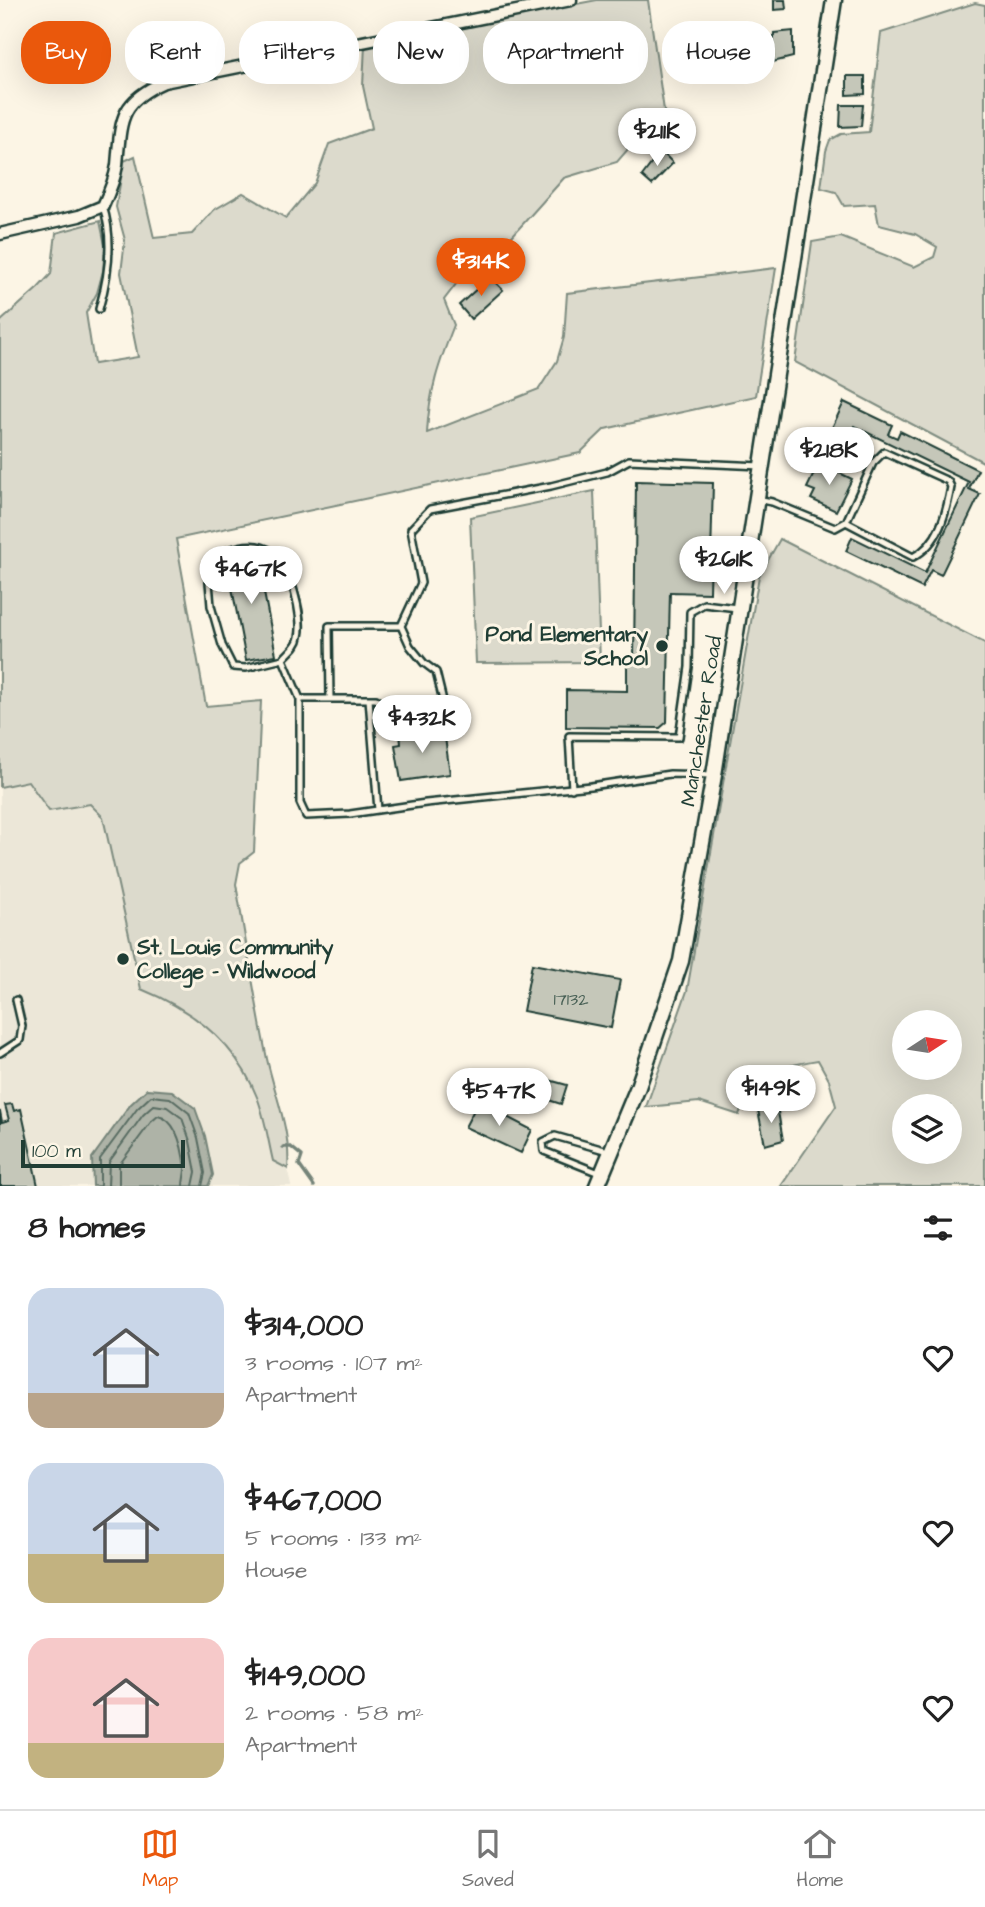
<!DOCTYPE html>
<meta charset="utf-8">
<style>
body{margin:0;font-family:"Architects Daughter",sans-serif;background:#f2f2f2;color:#222;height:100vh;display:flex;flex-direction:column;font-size:26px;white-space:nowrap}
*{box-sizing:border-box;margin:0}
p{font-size:23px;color:#767676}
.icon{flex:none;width:38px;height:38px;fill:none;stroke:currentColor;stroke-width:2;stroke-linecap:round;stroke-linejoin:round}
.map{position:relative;height:1186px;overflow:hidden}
.details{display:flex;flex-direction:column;background:#fff;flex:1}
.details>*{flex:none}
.hud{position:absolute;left:21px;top:21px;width:943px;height:63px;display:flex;gap:14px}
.needle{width:46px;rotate:78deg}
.controls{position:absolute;left:892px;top:1010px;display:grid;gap:14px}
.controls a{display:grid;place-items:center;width:70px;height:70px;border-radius:50%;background:#fff;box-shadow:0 7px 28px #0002;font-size:35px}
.scale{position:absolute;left:21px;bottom:18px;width:164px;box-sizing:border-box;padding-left:7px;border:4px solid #1f3d34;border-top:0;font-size:19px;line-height:24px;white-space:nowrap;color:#1f3d34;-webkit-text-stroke:5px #fcf5e5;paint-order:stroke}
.price{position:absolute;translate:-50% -60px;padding:0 16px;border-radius:24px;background:#fff;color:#222;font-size:23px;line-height:46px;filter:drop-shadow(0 2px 4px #0008)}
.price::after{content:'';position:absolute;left:50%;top:42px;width:21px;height:16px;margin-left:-10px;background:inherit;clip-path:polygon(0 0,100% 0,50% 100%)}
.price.on{background:#ea580c;color:#fff}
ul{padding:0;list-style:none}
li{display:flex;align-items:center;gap:21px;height:175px;padding:0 28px}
li span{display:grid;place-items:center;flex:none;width:196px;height:140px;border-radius:21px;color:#555}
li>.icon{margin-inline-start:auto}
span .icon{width:84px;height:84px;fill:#fffc;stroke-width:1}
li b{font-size:30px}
h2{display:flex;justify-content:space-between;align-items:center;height:84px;padding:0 28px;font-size:30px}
.chip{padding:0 24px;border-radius:28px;background:#fff;box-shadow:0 7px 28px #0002;font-size:24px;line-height:63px}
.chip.on{background:#ea580c;color:#fff}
.tabs{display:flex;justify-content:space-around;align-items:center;height:98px;border-top:2px solid #e0e0e0;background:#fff;font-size:19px;color:#767676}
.tabs a{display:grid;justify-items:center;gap:4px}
.tabs .on{color:#ea580c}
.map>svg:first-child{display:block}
.built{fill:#ece7d8}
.green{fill:#dcdacc;stroke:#7e8c80;stroke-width:2;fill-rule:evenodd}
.water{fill:#aeb3a7;stroke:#758479;stroke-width:2}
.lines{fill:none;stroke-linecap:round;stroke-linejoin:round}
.shore{stroke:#586c62;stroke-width:2}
.stream{stroke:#758479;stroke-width:3.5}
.building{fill:#c5c7b9;stroke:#1f3d34;stroke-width:2}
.lane-casing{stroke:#1f3d34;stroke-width:10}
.street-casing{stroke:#1f3d34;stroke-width:15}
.secondary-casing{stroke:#1f3d34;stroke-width:19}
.lane{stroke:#fcf5e5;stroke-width:5}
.street{stroke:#fcf5e5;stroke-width:10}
.secondary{stroke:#fcf5e5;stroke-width:14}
.poi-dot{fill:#1f3d34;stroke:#fcf5e5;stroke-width:2.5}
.labels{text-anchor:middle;stroke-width:6;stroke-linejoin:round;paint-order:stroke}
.number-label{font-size:18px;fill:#486055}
.poi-label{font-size:21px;font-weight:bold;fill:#1f3d34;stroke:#fcf5e5;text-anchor:end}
.street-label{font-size:21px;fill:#1f3d34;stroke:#fcf5e5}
</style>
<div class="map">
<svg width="985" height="1186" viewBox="0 0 985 1186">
<rect width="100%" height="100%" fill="#fcf5e5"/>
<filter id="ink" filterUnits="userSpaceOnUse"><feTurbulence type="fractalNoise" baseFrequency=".0143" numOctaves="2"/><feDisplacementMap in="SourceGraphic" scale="14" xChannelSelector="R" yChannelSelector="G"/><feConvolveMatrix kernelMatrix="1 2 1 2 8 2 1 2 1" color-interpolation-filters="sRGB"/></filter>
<g filter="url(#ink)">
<path class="built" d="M200,730L291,1186H0V770Z"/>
<path class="green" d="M597,0H648L667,131L635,141L617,162L564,178L505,244L492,237L444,300L454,325C439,363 429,392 427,433L539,389L557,361L564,337L567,293L776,268L756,396L605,429L580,453L176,539L206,706L261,701L254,852L240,863L236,884C246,942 255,1001 267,1059C275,1096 291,1130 288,1169L273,1161C268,1140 265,1117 257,1097C236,1043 193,1010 141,989L103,817L90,804L49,811L28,781L0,787V322L38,288L51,274L56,233L100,221L105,245L103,271L97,293L86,313L94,364L138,357L121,273L125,240L116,207L124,161L135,156L154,238L192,234L214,210L243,193L286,218L315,183L329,144L372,128L363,86L365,45Z
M975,3L985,5V463L795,362L812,242L841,237L914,267L934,257L937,247L915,234L879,225L875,204L844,206L836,192L821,188L826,151L830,140L841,134L869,132L881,33Z
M594,491L600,662L476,663L470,517Z
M780,539L985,643V1186H781L836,1106L829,1080L818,1060C780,1066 752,1074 739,1115L699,1102L646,1107L687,991L759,576ZM950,1022V1068H905V1022ZM950,1106V1152H905V1106Z"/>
<path class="water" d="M147,1089L172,1091L195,1108L205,1136L213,1175L208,1186H93L92,1158L131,1104Z"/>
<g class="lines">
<path class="shore" d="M100,1186V1159L137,1109L151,1096L170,1098L189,1113L198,1138L205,1173L202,1186
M108,1186L109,1162L143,1115L154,1105L167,1107L182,1118L190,1141L196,1172L193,1186
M119,1186V1165L151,1122L158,1116C178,1120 183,1151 185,1169C185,1174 183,1180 183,1186"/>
<path class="stream" d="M283,1147H291L302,1156L299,1165L314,1186"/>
</g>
<path class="building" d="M774,0H785L786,9L774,10Z
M793,31V57L773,62L774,33Z
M847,76H865V94L847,95Z
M841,105H863L861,126L840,127Z
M661,151L673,163L652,185L642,176Z
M490,277L503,290L471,319L459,305Z
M844,402L892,425L888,434L897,438L900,431L978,470L969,489L980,494L941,575L931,570L922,588L846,551L852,537L925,573L969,482L854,426L847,440L830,432Z
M819,463L852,479L836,511L811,499L815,491L807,488Z
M636,481L713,483L710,593L670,592L667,722L660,728L566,727V690L627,691V660H634Z
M256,551L276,655L246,660L226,557Z
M429,728L430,732L444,730L450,774L401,781L395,745L401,744L400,732Z
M532,964L620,980L611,1028L523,1011Z
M538,1077L567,1085L561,1104L523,1092L527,1079L537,1083Z
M478,1102L532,1130L521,1153L465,1127Z
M12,1104L14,1111L21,1109L38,1186H0V1111L2,1122L9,1120L5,1105Z
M777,1106L783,1140L765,1145L758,1110Z"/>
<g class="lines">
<g class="lane-casing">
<path id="lane" d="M99,309C109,275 114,240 103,206
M757,499L772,502L835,528L846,522L873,463L884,452L948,481L951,487C946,514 939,544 913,557L846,522
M283,659L246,668L233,667L222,645L211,606L208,570L216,555C234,548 254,539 272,552C290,564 304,617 299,637C298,646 289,652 283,659L300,699
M330,699L329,626H401
M369,699L378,810
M714,775L670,774L591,786L426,803L350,814L306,816L300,803V699H376L402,719L446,713L436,672L424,663L410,646L401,626L421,583L411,529L430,509L551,486L607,472L629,460L761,466
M572,789L569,736L679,737L689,667L690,612L704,604L737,608
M0,1053L20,1040L22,1026L16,1000
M599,1173L544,1151L543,1142L555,1136L608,1151"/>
</g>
<g class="street-casing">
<path id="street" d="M0,234L79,216L103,206C109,193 115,179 117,165C121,120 119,102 164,82L571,0"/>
</g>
<g class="secondary-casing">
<path id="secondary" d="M597,1186L638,1087L681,961L714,775L834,0"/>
</g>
<use href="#lane" class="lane"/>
<use href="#street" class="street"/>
<use href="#secondary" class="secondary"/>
</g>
</g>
<g class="poi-dot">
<circle cx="662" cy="646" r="7"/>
<circle cx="123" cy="959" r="7"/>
</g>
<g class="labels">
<g class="number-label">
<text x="571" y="1005">17132</text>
</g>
<g class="poi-label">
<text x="648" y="641">Pond Elementary<tspan x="648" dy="24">School</tspan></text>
<text x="137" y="954" text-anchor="start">St. Louis Community<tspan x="137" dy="24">College - Wildwood</tspan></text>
</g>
<g class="street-label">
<text transform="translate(701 721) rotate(-81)" y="7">Manchester Road</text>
</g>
</g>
</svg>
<div class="controls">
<a><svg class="needle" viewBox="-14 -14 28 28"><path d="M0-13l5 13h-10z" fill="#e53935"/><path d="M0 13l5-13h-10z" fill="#767676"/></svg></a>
<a><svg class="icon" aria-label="layers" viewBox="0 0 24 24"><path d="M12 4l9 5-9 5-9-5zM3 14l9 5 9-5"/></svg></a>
</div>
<div class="scale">100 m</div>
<b class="price" style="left:657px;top:168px">$211K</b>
<b class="price on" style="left:481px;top:298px">$314K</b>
<b class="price" style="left:829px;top:487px">$218K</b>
<b class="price" style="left:724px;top:596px">$261K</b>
<b class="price" style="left:251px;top:606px">$467K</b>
<b class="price" style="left:422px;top:755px">$432K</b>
<b class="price" style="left:771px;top:1125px">$149K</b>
<b class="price" style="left:499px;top:1128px">$547K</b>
<div class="hud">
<a class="chip on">Buy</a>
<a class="chip">Rent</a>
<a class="chip">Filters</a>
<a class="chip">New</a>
<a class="chip">Apartment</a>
<a class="chip">House</a>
</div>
</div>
<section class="details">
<h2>8 homes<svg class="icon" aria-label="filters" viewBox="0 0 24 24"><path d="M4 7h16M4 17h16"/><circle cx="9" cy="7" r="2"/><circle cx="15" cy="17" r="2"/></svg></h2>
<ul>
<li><span style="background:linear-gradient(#c9d6e8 75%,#b9a48a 0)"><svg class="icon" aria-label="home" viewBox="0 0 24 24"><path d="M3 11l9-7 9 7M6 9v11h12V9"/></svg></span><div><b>$314,000</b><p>3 rooms · 107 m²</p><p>Apartment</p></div><svg class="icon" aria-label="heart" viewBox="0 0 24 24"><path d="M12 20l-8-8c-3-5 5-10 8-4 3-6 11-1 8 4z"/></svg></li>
<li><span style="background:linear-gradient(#c9d6e8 65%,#c2b280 0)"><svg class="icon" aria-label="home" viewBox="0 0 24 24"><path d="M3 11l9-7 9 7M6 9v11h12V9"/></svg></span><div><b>$467,000</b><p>5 rooms · 133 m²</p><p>House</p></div><svg class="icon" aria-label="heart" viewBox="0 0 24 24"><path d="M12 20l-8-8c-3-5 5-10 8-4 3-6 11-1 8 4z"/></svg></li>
<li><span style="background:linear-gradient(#f6c9c9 75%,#c2b280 0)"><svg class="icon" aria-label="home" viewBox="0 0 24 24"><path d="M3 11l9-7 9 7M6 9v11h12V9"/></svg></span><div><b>$149,000</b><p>2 rooms · 58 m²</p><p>Apartment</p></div><svg class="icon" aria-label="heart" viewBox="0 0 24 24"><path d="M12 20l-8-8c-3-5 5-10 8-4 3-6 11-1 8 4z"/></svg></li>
</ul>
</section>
<nav class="tabs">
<a class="on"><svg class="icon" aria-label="map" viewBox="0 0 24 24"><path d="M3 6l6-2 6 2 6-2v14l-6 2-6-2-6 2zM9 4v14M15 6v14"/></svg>Map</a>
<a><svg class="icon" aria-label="saved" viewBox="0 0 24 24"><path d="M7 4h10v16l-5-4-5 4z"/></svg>Saved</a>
<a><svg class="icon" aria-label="home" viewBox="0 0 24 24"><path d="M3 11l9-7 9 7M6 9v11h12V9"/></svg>Home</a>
</nav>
